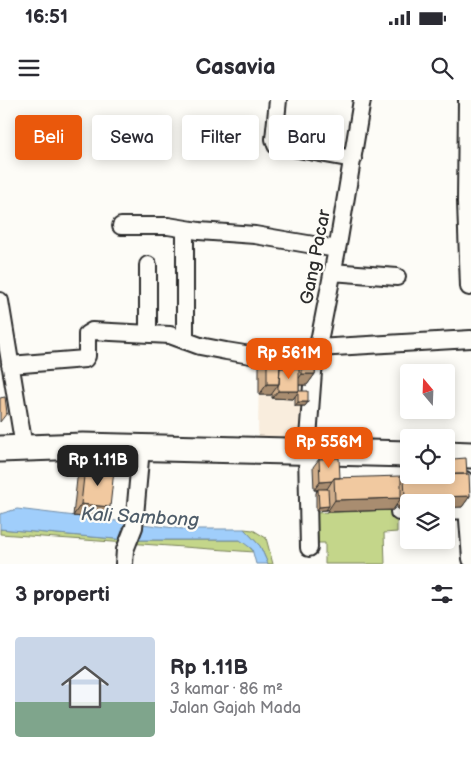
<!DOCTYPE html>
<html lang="id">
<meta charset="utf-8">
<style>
body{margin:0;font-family:"Balsamiq Sans",sans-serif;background:#f7f7f7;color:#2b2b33;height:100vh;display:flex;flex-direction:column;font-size:19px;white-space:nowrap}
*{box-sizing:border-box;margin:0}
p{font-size:16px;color:#7c7c81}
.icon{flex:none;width:28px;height:28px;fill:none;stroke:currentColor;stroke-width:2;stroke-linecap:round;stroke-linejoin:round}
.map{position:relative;height:464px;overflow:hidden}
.drawer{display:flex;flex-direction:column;background:#fff;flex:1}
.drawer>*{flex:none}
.banner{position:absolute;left:15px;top:15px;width:441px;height:45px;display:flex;gap:10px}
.needle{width:32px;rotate:341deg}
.fabs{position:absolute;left:400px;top:264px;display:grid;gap:10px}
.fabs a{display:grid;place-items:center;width:55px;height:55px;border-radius:5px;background:#fff;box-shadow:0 2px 12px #0003;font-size:25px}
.price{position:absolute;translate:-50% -42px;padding:0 11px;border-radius:10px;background:#ea580c;color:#fff;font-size:16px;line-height:32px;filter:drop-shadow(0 1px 2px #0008)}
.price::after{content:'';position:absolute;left:50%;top:30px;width:15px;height:11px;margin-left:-8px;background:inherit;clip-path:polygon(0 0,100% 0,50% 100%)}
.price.selected{background:#222;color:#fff}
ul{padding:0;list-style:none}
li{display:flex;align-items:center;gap:15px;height:125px;padding:0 15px}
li+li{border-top:1px solid #e1e1e2}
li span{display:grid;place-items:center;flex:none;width:140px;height:100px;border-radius:5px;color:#555}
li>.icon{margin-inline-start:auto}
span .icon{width:60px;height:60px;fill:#fffc;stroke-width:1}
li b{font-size:21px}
h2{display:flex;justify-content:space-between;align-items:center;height:60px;padding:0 15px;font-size:21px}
.pill{padding:0 18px;border-radius:5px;background:#fff;box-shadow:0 2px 12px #0003;font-size:18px;line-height:45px}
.pill.selected{background:#ea580c;color:#fff}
.status{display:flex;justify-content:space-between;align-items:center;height:35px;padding:0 25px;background:#fff;direction:ltr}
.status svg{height:14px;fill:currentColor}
header{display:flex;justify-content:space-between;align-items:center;height:65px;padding:0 15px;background:#fff;font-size:22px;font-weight:800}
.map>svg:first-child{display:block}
.built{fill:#f9eddd}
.green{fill:#c4d68a;stroke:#78805a}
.water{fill:#a0cefb;stroke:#718da8}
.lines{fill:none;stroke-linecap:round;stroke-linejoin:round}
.minor-casing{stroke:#2b2b2b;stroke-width:20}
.highway-casing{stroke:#2b2b2b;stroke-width:29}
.minor{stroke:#fdfcf7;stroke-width:16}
.highway{stroke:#fdfcf7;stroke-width:25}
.wall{fill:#cfad8a;stroke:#2b2b2b}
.shaded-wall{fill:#a98d70;stroke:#2b2b2b}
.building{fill:#f1c9a0;stroke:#2b2b2b}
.labels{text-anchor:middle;stroke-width:4.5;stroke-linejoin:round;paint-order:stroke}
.street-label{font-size:18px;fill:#2b2b2b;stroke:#fdfcf7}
.water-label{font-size:19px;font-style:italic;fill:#4e5c69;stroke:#fdfcf7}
</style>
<div class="status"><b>16:51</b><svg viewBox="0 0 49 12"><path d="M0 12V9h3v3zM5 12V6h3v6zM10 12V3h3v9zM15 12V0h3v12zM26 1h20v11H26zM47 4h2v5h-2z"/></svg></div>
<header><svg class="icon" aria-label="menu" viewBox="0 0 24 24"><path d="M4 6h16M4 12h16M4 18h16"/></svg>Casavia<svg class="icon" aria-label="search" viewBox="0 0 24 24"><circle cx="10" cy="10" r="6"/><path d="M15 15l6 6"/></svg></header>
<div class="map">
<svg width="471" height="464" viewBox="0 0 471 464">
<rect width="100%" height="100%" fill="#fdfcf7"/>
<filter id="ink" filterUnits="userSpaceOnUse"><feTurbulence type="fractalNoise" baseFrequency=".02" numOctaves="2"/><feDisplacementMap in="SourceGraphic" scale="10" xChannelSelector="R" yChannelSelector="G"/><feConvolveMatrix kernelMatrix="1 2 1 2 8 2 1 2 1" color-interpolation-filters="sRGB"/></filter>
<g filter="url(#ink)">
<path class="built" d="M310,258L304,340L258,339L259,260Z"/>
<path class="green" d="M397,410V432L384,433L385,464H325V443H315L314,413Z
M0,429L127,440H240L246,443L254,452L0,434Z
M244,429L253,430L266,438L273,464H268L260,446Z"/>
<path class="water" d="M17,409L183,429H244L260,446L268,464H256L252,449L240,440H127L0,429V414Z"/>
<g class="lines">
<g class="minor-casing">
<path id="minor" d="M278,0L274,39L276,45L353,59
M467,0L466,102L469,187
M121,126H168L199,131L255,135L337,149
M148,165V234
M332,172L397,177
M0,201L24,347
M185,241V129
M317,248L471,239
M10,265L85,259L87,256V234L92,231L170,235L200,246L226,251L257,256L284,255
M465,380L471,459
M446,411L466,410
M399,412H409
M309,448L307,351L313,272L339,139L362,0
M124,464L125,450L134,427L141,348"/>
</g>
<g class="highway-casing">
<path id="highway" d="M0,349L83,346L409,354
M446,354L471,355"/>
</g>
<use href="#minor" class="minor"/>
<use href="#highway" class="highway"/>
</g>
<path class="wall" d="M317,247L315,274L307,285H299V291L308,302L305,306H295V296L293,299L272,298V294L271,295H259V260L267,249Z
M319,359L340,378L401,380L404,376L447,374V367L453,359L467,374L470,396L462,407L409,402V409H397V405L393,410L327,412V409L326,410L316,411V393L318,390H314L313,367Z
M85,367L102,419L73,416L77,379Z"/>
<path class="shaded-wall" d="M280,264H302L294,276L278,268Z
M302,274H315L307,285H294Z
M267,284H279L271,295H259Z
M278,291H299L293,299L272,298Z
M298,302H308L305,306H295Z
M332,381L327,389L314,390L320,382Z
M470,396L462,407L446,408V402H409V409H397L405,398Z
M401,398L393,410L327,412L335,400Z
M81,404L110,407L102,419L73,416Z
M329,406L326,410L316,411L319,407Z"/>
<path class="building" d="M317,247L315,274H302V264H280L279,284H267V249Z
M280,268H299V291H278V286L279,284Z
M298,291H308V302H298Z
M5,297L7,313L0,322V298Z
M339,358L340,378H334L332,381L320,382L319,359Z
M466,358L467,374H453V359Z
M85,367L114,370L110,407L81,404Z
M469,374L470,396L405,398L404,376Z
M401,376V398L335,400L334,378Z
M318,389H328L329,406L319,407Z"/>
</g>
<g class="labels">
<g class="street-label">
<text transform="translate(315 157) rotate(-79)" y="6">Gang Pacar</text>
</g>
<g class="water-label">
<text transform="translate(140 416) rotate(3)" y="7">Kali Sambong</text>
</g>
</g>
</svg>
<div class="fabs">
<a><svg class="needle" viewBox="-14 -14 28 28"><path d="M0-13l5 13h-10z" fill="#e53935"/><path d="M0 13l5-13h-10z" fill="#7c7c81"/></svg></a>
<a><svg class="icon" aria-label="locate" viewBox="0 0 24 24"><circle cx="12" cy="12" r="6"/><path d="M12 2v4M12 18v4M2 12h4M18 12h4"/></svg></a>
<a><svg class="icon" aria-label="layers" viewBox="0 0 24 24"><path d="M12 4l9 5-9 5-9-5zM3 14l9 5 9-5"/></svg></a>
</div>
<b class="price" style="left:289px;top:280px">Rp 561M</b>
<b class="price" style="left:329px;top:369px">Rp 556M</b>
<b class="price selected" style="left:98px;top:387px">Rp 1.11B</b>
<div class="banner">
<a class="pill selected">Beli</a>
<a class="pill">Sewa</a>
<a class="pill">Filter</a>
<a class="pill">Baru</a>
</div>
</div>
<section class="drawer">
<h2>3 properti<svg class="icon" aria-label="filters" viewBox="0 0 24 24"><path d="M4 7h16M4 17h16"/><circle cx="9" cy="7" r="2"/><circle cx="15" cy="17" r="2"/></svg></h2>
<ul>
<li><span style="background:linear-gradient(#c9d6e8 65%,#7fa58c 0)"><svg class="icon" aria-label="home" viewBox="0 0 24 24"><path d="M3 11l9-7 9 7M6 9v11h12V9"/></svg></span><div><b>Rp 1.11B</b><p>3 kamar · 86 m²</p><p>Jalan Gajah Mada</p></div></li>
</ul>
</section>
